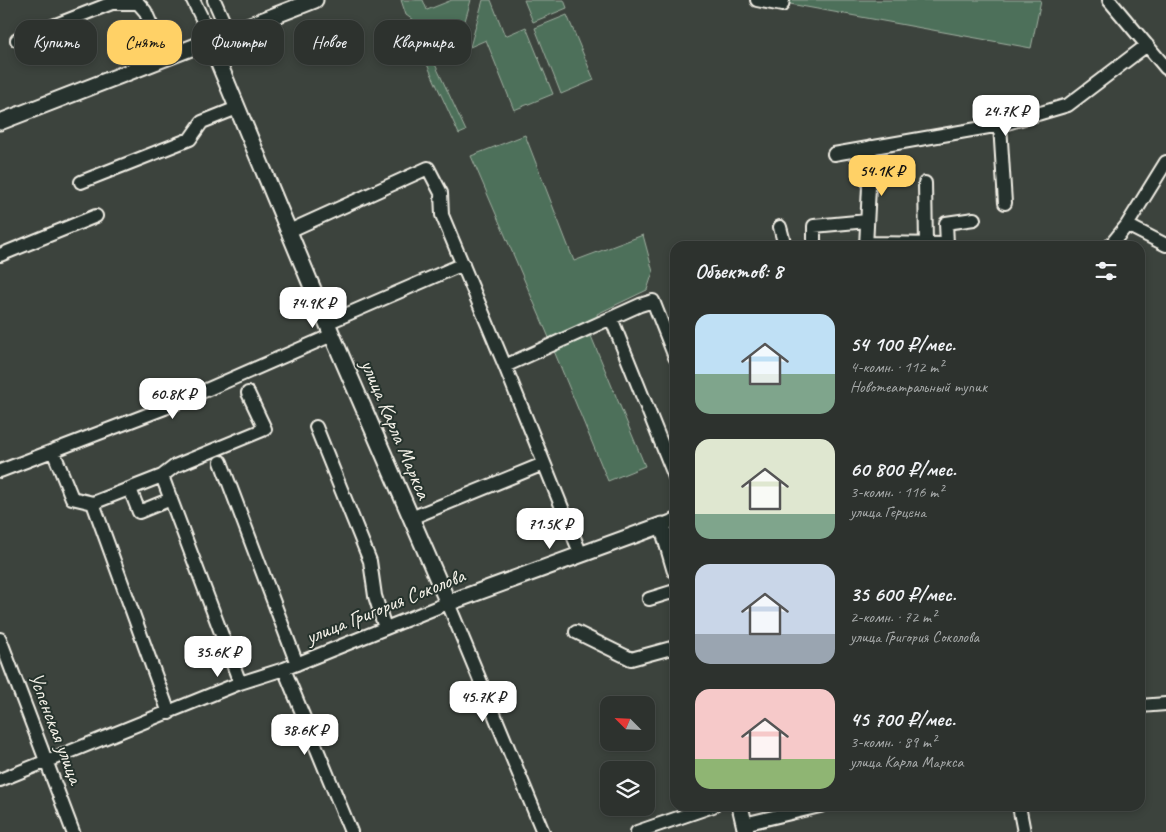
<!DOCTYPE html>
<html lang="ru">
<meta charset="utf-8">
<style>
body{margin:0;font-family:Caveat,sans-serif;background:#393e3a;color:#f1f3f6;height:100vh;display:flex;flex-direction:column;font-size:19px;white-space:nowrap}
*{box-sizing:border-box;margin:0}
p{font-size:16px;color:#a7aaaa}
.icon{flex:none;width:28px;height:28px;fill:none;stroke:currentColor;stroke-width:2;stroke-linecap:round;stroke-linejoin:round}
.map{position:relative;flex:1;overflow:hidden}
.side{position:absolute;left:670px;top:241px;width:475px;height:570px;display:flex;flex-direction:column;background:#2d322e;border-radius:15px;box-shadow:0 2px 8px #0003,0 0 0 1px #484d4a}
.side>*{flex:none}
.hud{position:absolute;left:15px;top:20px;width:475px;height:45px;display:flex;gap:10px}
.needle{width:32px;rotate:294deg}
.tools{position:absolute;left:600px;top:696px;display:grid;gap:10px}
.tools a{display:grid;place-items:center;width:55px;height:55px;border-radius:10px;background:#2d322e;box-shadow:0 2px 8px #0003,0 0 0 1px #484d4a;font-size:25px}
.price{position:absolute;translate:-50% -42px;padding:0 11px;border-radius:10px;background:#fff;color:#222;font-size:16px;line-height:32px;filter:drop-shadow(0 1px 2px #0008)}
.price::after{content:'';position:absolute;left:50%;top:30px;width:15px;height:11px;margin-left:-8px;background:inherit;clip-path:polygon(0 0,100% 0,50% 100%)}
.price.active{background:#ffd166;color:#111}
ul{padding:0;list-style:none}
li{display:flex;align-items:center;gap:15px;height:125px;padding:0 25px}
li span{display:grid;place-items:center;flex:none;width:140px;height:100px;border-radius:15px;color:#555}
li>.icon{margin-inline-start:auto}
span .icon{width:60px;height:60px;fill:#fffc;stroke-width:1}
li b{font-size:21px}
h2{display:flex;justify-content:space-between;align-items:center;height:60px;padding:0 25px;font-size:21px}
.pill{padding:0 18px;border-radius:15px;background:#2d322e;box-shadow:0 2px 8px #0003,0 0 0 1px #484d4a;font-size:18px;line-height:45px}
.pill.active{background:#ffd166;color:#111}
.map>svg:first-child{display:block}
.green{fill:#4d6f5a;stroke:#a0b0a1}
.lines{fill:none;stroke-linecap:round;stroke-linejoin:round}
.minor-casing{stroke:#f4f1e8;stroke-width:16}
.major-casing{stroke:#f4f1e8;stroke-width:19}
.minor{stroke:#26332d;stroke-width:12}
.major{stroke:#26332d;stroke-width:15}
.labels{text-anchor:middle;stroke-width:4;stroke-linejoin:round;paint-order:stroke}
.street-label{font-size:21px;fill:#f4f1e8;stroke:#26332d}
</style>
<div class="map">
<svg width="1166" height="832" viewBox="0 0 1166 832">
<rect width="100%" height="100%" fill="#3c433d"/>
<filter id="ink" filterUnits="userSpaceOnUse"><feTurbulence type="fractalNoise" baseFrequency=".02" numOctaves="2"/><feDisplacementMap in="SourceGraphic" scale="10" xChannelSelector="R" yChannelSelector="G"/><feConvolveMatrix kernelMatrix="1 2 1 2 8 2 1 2 1" color-interpolation-filters="sRGB"/></filter>
<g filter="url(#ink)">
<path class="green" d="M401,0H423L427,10L452,0H471L458,45L451,47L406,15Z
M483,0H491L505,36L526,27L553,94L514,110L486,40L470,47Z
M524,0H564L567,8L533,22Z
M790,0H1041L1031,48L790,4Z
M567,15L594,80L561,94L535,28Z
M408,23L449,55L434,62L466,131L459,134Z
M525,135L574,261L643,235L653,272L647,290L597,314L598,319L550,340L471,156Z
M591,336L645,466L608,481L554,351Z"/>
<g class="lines">
<g class="minor-casing">
<path id="minor" d="M193,0L213,41
M214,0L229,34
M757,0L782,5L783,0
M1109,0L1166,68
M17,40L112,3H138L145,11L166,59
M1000,125L1005,203
M834,154L1000,125L1068,105L1147,45
M81,182L190,139L202,122L237,108
M925,183L926,244
M1127,225L1166,245
M780,227L785,246
M289,231L428,168L441,193L442,215L505,366L581,555
M866,243L947,244V246
M947,244L946,223L974,219
M814,246V226L867,221
M866,246L871,147
M1110,246L1127,225L1166,162
M0,255L96,216
M611,318L675,477
M327,323L463,264
M505,366L640,305L653,301L675,357
M316,427L370,561L375,596L385,628
M53,451L72,498L93,503
M221,462L297,664
M0,471L165,408L332,335
M162,476L175,466L265,429L248,393
M130,489L139,512L171,499
M411,518L543,464
M662,525L675,520
M649,599L675,591
M576,632L631,659L675,647
M0,639L73,832
M284,669L351,832
M1140,706L1166,704
M169,713L93,503L162,476L240,683
M0,780L240,683L284,669L448,603L543,832
M1019,806L1024,832
M744,824L820,806
M637,832L713,806"/>
</g>
<g class="major-casing">
<path id="major" d="M210,42L332,335L448,603L662,525L675,570
M0,122L315,0
M740,806L746,832"/>
</g>
<use href="#minor" class="minor"/>
<use href="#major" class="major"/>
</g>
</g>
<g class="labels">
<g class="street-label">
<text transform="translate(396 429) rotate(67)" y="7">улица Карла Маркса</text>
<text transform="translate(385 606) rotate(-22)" y="7">улица Григория Соколова</text>
<text transform="translate(56 728) rotate(69)" y="7">Успенская улица</text>
</g>
</g>
</svg>
<div class="tools">
<a><svg class="needle" viewBox="-14 -14 28 28"><path d="M0-13l5 13h-10z" fill="#e53935"/><path d="M0 13l5-13h-10z" fill="#a7aaaa"/></svg></a>
<a><svg class="icon" aria-label="layers" viewBox="0 0 24 24"><path d="M12 4l9 5-9 5-9-5zM3 14l9 5 9-5"/></svg></a>
</div>
<b class="price" style="left:1006px;top:137px">24.7K ₽</b>
<b class="price active" style="left:882px;top:197px">54.1K ₽</b>
<b class="price" style="left:313px;top:329px">74.9K ₽</b>
<b class="price" style="left:173px;top:420px">60.8K ₽</b>
<b class="price" style="left:550px;top:550px">71.5K ₽</b>
<b class="price" style="left:218px;top:678px">35.6K ₽</b>
<b class="price" style="left:483px;top:723px">45.7K ₽</b>
<b class="price" style="left:305px;top:756px">38.6K ₽</b>
<div class="hud">
<a class="pill">Купить</a>
<a class="pill active">Снять</a>
<a class="pill">Фильтры</a>
<a class="pill">Новое</a>
<a class="pill">Квартира</a>
</div>
<section class="side">
<h2>Объектов: 8<svg class="icon" aria-label="filters" viewBox="0 0 24 24"><path d="M4 7h16M4 17h16"/><circle cx="9" cy="7" r="2"/><circle cx="15" cy="17" r="2"/></svg></h2>
<ul>
<li><span style="background:linear-gradient(#bfe0f5 60%,#7fa58c 0)"><svg class="icon" aria-label="home" viewBox="0 0 24 24"><path d="M3 11l9-7 9 7M6 9v11h12V9"/></svg></span><div><b>54 100 ₽/мес.</b><p>4-комн. · 112 m²</p><p>Новотеатральный тупик</p></div></li>
<li><span style="background:linear-gradient(#dfe7d0 75%,#7fa58c 0)"><svg class="icon" aria-label="home" viewBox="0 0 24 24"><path d="M3 11l9-7 9 7M6 9v11h12V9"/></svg></span><div><b>60 800 ₽/мес.</b><p>3-комн. · 116 m²</p><p>улица Герцена</p></div></li>
<li><span style="background:linear-gradient(#c9d6e8 70%,#9aa5b1 0)"><svg class="icon" aria-label="home" viewBox="0 0 24 24"><path d="M3 11l9-7 9 7M6 9v11h12V9"/></svg></span><div><b>35 600 ₽/мес.</b><p>2-комн. · 72 m²</p><p>улица Григория Соколова</p></div></li>
<li><span style="background:linear-gradient(#f6c9c9 70%,#8fb573 0)"><svg class="icon" aria-label="home" viewBox="0 0 24 24"><path d="M3 11l9-7 9 7M6 9v11h12V9"/></svg></span><div><b>45 700 ₽/мес.</b><p>3-комн. · 89 m²</p><p>улица Карла Маркса</p></div></li>
</ul>
</section>
</div>
